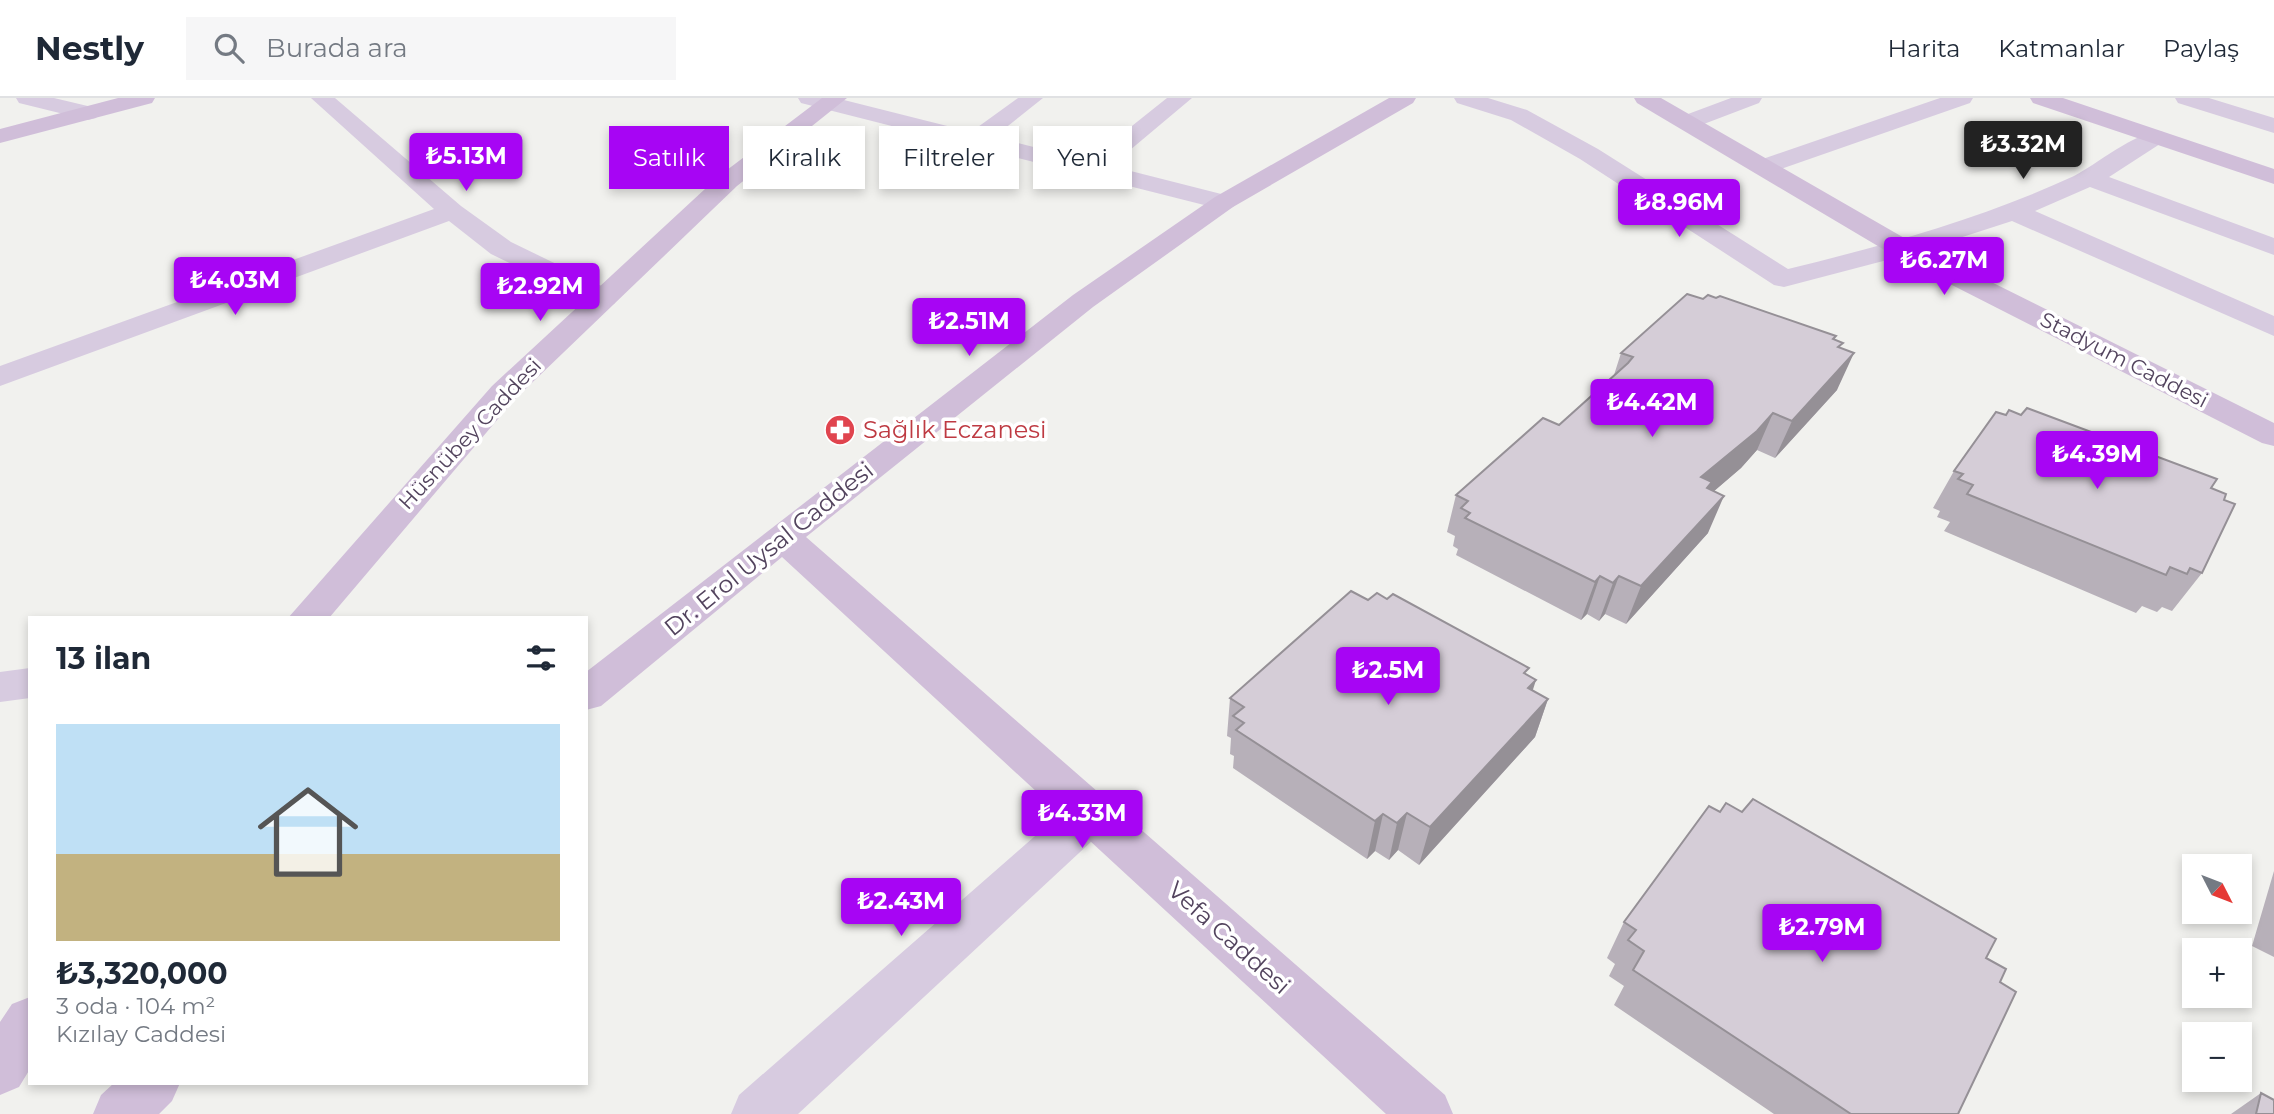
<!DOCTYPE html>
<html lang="tr">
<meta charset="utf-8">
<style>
body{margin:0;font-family:Montserrat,sans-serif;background:#f6f6f7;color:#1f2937;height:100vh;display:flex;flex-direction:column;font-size:26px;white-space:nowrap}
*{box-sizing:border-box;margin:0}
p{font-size:23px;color:#747a83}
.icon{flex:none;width:38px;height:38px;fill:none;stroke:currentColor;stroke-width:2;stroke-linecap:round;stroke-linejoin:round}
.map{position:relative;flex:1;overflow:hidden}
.details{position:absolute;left:28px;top:518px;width:560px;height:469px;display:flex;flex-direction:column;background:#fff;border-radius:0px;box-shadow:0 4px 10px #0003}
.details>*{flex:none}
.banner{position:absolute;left:609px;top:28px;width:665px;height:63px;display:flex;gap:14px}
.needle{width:46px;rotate:132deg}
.controls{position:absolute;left:2182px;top:756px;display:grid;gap:14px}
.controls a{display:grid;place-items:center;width:70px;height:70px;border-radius:0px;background:#fff;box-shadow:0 4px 10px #0003;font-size:35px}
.price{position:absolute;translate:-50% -60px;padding:0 16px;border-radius:7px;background:#a705f4;color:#fff;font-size:23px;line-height:46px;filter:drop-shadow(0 2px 4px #0008)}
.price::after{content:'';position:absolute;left:50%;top:42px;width:21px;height:16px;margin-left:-10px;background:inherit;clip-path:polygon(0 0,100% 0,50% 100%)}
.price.on{background:#222;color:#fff}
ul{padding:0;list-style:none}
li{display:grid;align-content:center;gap:14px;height:371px;padding:0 28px}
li+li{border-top:2px solid #e0e1e3}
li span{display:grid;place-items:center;height:217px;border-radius:0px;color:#555}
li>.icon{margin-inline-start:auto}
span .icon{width:126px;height:126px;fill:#fffc;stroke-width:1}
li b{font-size:30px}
h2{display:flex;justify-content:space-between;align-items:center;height:84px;padding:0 28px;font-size:30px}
.chip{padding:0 24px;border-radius:0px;background:#fff;box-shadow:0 4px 10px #0003;font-size:24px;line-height:63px}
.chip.on{background:#a705f4;color:#fff}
header{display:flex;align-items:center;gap:42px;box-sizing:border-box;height:98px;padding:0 35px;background:#fff;border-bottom:2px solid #e0e1e3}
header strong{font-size:33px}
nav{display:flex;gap:38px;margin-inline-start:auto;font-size:24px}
.search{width:490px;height:63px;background:#f6f6f7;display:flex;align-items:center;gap:18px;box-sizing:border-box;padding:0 24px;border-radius:0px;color:#747a83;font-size:26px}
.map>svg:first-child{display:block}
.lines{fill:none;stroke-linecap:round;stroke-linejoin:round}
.street{fill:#d7cbe0;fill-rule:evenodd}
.secondary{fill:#d0bed9;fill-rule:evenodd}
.wall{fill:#b7b0b9}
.shaded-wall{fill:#959096}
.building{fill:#d5cdd7;stroke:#959096;stroke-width:2}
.labels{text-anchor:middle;stroke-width:7;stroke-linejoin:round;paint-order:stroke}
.far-street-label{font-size:21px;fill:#53445e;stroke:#fff}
.health-label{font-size:24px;fill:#be3a42;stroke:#fff;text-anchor:start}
.street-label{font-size:24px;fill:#53445e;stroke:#fff}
</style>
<header>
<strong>Nestly</strong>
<div class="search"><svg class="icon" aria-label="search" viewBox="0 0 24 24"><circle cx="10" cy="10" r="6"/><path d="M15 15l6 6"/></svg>Burada ara</div>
<nav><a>Harita</a><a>Katmanlar</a><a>Paylaş</a></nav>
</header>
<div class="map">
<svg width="2274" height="1016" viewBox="0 0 2274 1016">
<rect width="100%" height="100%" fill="#f1f1ee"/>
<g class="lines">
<path class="street" d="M16,0H54L96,10L99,15L96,20L88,22L19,5Z
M311,0H335L461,108L511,144L614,194L618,200L614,206L604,209L594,206L491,156L449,123L0,288V268L434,111Z
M798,0H836L971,34L1018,0H1043L994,39L1088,63L1167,0H1192L1111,68L1233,99L1237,104L1233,109L1224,112L801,5Z
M1454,0H1488L1527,12L1598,51L1788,171C1886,147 1983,120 2074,78C2096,67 2142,29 2163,34L2167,39L2163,44L2109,79L2274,140V157L2090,89L2035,113L2274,218V238L2012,123L1910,156L1784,189L1774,187L1580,61L1511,22L1457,5Z
M1731,0H1762L1759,5L1696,29H1680L1676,24L1680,19Z
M1940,0H1973L1970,5L1772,74L1763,76L1754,74L1751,69L1754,64Z
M2175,0H2209L2274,20V35L2178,5Z
M30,570V600L0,604V574Z
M1091,698L1107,703L1114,716L1107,729L798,1016H731L739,997L1075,703Z"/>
<path class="secondary" d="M118,0H155L152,5L0,45V31Z
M822,0H847L737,88L514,302L329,520H288L492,288L719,78Z
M1389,0H1416L1413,5L1233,109L1093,209L806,439L1445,997L1453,1016H1386L782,459L601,608L586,612V574L1073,197L1215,99Z
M1634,0H1661L1913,145L2274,325V348L2262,345L1893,157L1637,5Z
M2030,0H2063L2274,71V86L2033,5Z
M30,899V971L19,989L0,997V924L12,906Z
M114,985H180L172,1003L159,1016H93L101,997Z"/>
</g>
<path class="wall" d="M1716,200L1836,238L1834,242L1841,250L1837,292L1775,360L1757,352L1741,370L1714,393L1708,435L1626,526L1605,516L1599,523L1587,516L1581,522L1456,457L1458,451L1453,448L1455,438L1447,434L1456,397L1559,327L1614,277L1621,255L1703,201Z
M1954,373L2211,390L2224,402L2202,475L2172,513L2162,509L2157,514L2142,508L2136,515L1944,433L1950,424L1937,419L1940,413L1933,410Z
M1368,502L1527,577L1533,593L1548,601L1535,639L1419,767L1398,752L1389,762L1375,753L1367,761L1233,670L1234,658L1230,656L1231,640L1227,638L1230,600Z
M1720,714L1986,860L2000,884L1958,1016H1774L1614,907L1624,888L1609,878L1615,866L1607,860L1624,824Z
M2274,773V859L2252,848Z
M2261,995L2274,1016H2231Z"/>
<path class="shaded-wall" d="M1854,255L1837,292L1775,360L1792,323Z
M1773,315L1757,352L1741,370L1706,400L1701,379Z
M1724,398L1708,435L1626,526L1641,488Z
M1600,478L1587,516L1581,522L1595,484Z
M1619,478L1605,516L1599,523L1613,485Z
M1536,582L1524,620L1528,590Z
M1548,601L1535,639L1419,767L1430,729Z
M1407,715L1398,752L1389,762L1397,725Z
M1383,716L1375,753L1367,761L1375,723Z"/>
<path class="building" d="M1687,196L1703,201L1708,197L1716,200L1720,198L1836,238L1833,241L1843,245L1838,249L1854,255L1792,323L1773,315L1757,333L1701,379L1712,384L1707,390L1724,398L1641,488L1619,478L1613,485L1600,478L1595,484L1465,420L1470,415L1461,410L1468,403L1456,397L1543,320L1559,327L1628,265L1633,259L1621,255Z
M2027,310L2217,381L2211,390L2226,396L2224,402L2235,406L2202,475L2190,470L2187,476L2170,469L2166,477L1967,396L1973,387L1958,381L1963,376L1954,373L1996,314L2006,317L2009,312L2021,317Z
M1351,493L1368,502L1377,495L1387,501L1393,496L1529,570L1524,575L1536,582L1528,590L1548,601L1430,729L1407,715L1397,725L1383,716L1375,723L1236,632L1244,625L1233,618L1244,609L1230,600Z
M1753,701L1996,841L1986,860L2006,871L2000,884L2016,894L1958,1016H1851L1633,872L1644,853L1628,842L1636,832L1624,824L1709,708L1720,714L1726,705L1742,714Z
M2261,995L2274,1002V1016H2256Z"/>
<defs>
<g id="pharmacy-disc" transform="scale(1.575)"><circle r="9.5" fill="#e0444e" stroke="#fff"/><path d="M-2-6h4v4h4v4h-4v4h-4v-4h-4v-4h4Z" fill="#fff"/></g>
</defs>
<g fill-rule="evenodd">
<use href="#pharmacy-disc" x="840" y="332"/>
</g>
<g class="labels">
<g class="far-street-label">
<text transform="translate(2124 262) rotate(27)" y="7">Stadyum Caddesi</text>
<text transform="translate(470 336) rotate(-47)" y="7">Hüsnübey Caddesi</text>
</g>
<g class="health-label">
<text x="863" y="340">Sağlık Eczanesi</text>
</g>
<g class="street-label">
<text transform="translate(769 451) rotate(-39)" y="8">Dr. Erol Uysal Caddesi</text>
<text transform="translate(1229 840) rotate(42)" y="8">Vefa Caddesi</text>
</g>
</g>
</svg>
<div class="controls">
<a><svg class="needle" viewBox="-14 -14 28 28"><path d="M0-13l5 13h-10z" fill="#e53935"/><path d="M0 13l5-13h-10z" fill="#747a83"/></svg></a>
<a>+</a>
<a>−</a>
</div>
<b class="price on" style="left:2023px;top:83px">₺3.32M</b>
<b class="price" style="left:466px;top:95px">₺5.13M</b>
<b class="price" style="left:1679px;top:141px">₺8.96M</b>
<b class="price" style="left:1944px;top:199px">₺6.27M</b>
<b class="price" style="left:235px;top:219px">₺4.03M</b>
<b class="price" style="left:540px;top:225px">₺2.92M</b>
<b class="price" style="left:969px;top:260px">₺2.51M</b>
<b class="price" style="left:1652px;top:341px">₺4.42M</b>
<b class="price" style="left:2097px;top:393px">₺4.39M</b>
<b class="price" style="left:1388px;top:609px">₺2.5M</b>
<b class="price" style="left:1082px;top:752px">₺4.33M</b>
<b class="price" style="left:901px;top:840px">₺2.43M</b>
<b class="price" style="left:1822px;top:866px">₺2.79M</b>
<div class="banner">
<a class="chip on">Satılık</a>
<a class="chip">Kiralık</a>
<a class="chip">Filtreler</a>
<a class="chip">Yeni</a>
</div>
<section class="details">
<h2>13 ilan<svg class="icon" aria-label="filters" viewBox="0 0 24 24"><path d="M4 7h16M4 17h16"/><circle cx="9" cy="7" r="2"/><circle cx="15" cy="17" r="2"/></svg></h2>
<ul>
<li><span style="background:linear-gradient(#bfe0f5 60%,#c2b280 0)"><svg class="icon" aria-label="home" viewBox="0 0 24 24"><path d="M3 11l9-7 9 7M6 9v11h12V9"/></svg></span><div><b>₺3,320,000</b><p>3 oda · 104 m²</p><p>Kızılay Caddesi</p></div></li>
</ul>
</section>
</div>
